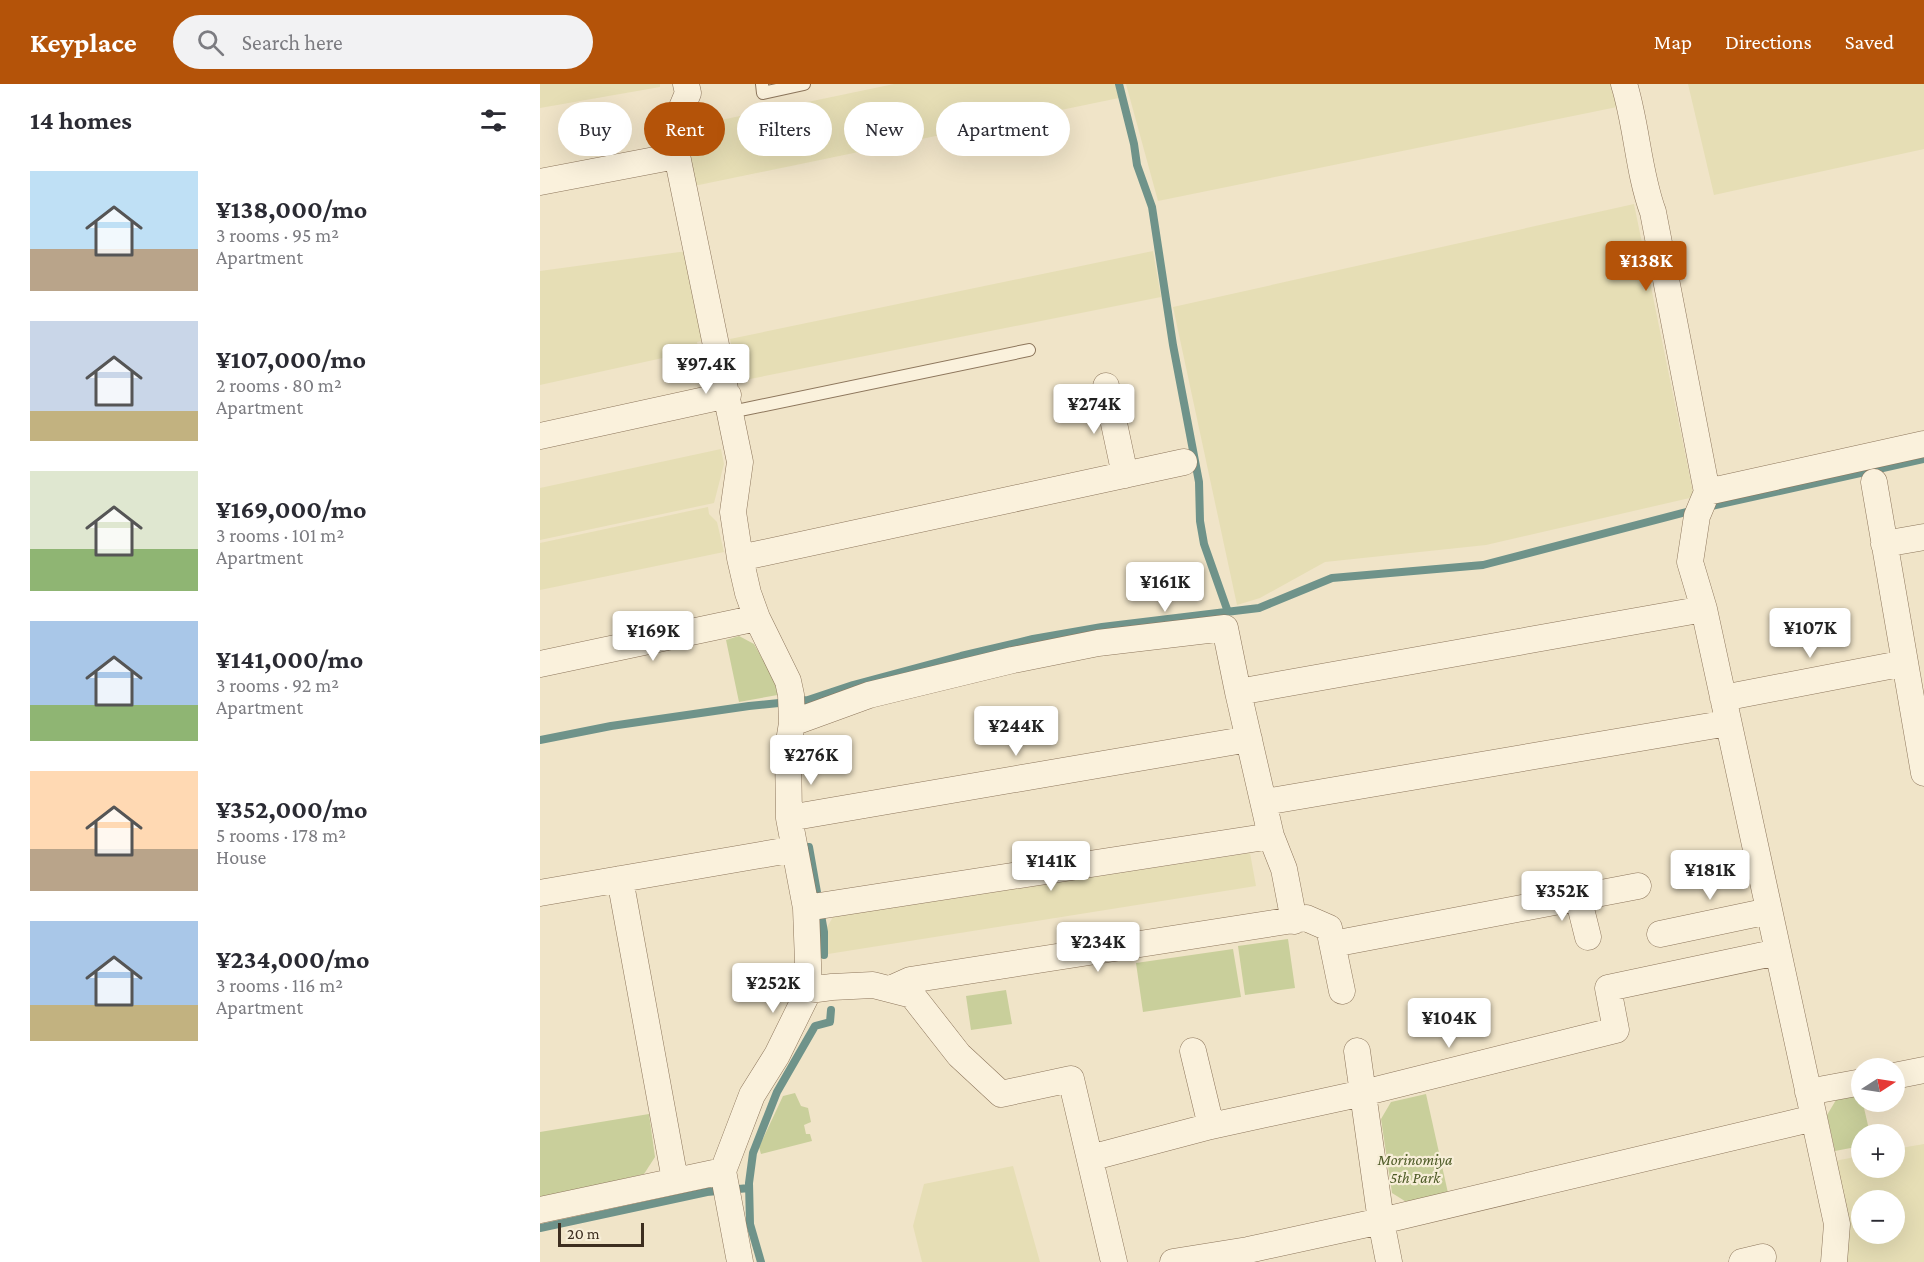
<!DOCTYPE html>
<meta charset="utf-8">
<style>
body{margin:0;font-family:"Crimson Pro",serif;background:#f2f2f3;color:#2b2b33;height:100vh;display:flex;flex-direction:column;font-size:22px;white-space:nowrap}
*{box-sizing:border-box;margin:0}
p{font-size:20px;color:#7c7c81}
.icon{flex:none;width:33px;height:33px;fill:none;stroke:currentColor;stroke-width:2;stroke-linecap:round;stroke-linejoin:round}
.map{position:relative;flex:1;overflow:hidden}
.panel{display:flex;flex-direction:column;background:#fff;width:540px}
.panel>*{flex:none}
.hud{position:absolute;left:18px;top:18px;width:570px;height:54px;display:flex;gap:12px}
.needle{width:39px;rotate:78deg}
.buttons{position:absolute;left:1311px;top:974px;display:grid;gap:12px}
.buttons a{display:grid;place-items:center;width:54px;height:54px;border-radius:50%;background:#fff;box-shadow:0 6px 24px #0002;font-size:30px}
.scale{position:absolute;left:18px;bottom:15px;width:86px;box-sizing:border-box;padding-left:6px;border:3px solid #3d2e20;border-top:0;font-size:16px;line-height:21px;white-space:nowrap;color:#3d2e20;-webkit-text-stroke:4px #f7eed8;paint-order:stroke}
.price{position:absolute;translate:-50% -51px;padding:0 14px;border-radius:6px;background:#fff;color:#222;font-size:20px;line-height:39px;filter:drop-shadow(0 2px 3px #0008)}
.price::after{content:'';position:absolute;left:50%;top:36px;width:18px;height:14px;margin-left:-9px;background:inherit;clip-path:polygon(0 0,100% 0,50% 100%)}
.price.current{background:#b45309;color:#fff}
ul{padding:0;list-style:none}
li{display:flex;align-items:center;gap:18px;height:150px;padding:0 30px}
li span{display:grid;place-items:center;flex:none;width:168px;height:120px;border-radius:0px;color:#555}
li>.icon{margin-inline-start:auto}
span .icon{width:72px;height:72px;fill:#fffc;stroke-width:1}
li b{font-size:26px}
h2{display:flex;justify-content:space-between;align-items:center;height:72px;padding:0 30px;font-size:26px}
.tag{padding:0 21px;border-radius:27px;background:#fff;box-shadow:0 6px 24px #0002;font-size:21px;line-height:54px}
.tag.current{background:#b45309;color:#fff}
header{display:flex;align-items:center;gap:36px;box-sizing:border-box;height:84px;padding:0 30px;background:#b45309;color:#fff}
header strong{font-size:28px}
nav{display:flex;gap:33px;margin-inline-start:auto;font-size:21px}
.search{width:420px;height:54px;background:#f2f2f3;display:flex;align-items:center;gap:15px;box-sizing:border-box;padding:0 21px;border-radius:33px;color:#7c7c81;font-size:22px}
main{display:flex;flex:1;min-height:0}
.map>svg:first-child{display:block}
.farmland{fill:#e6deb5;fill-rule:evenodd}
.green{fill:#c9cf9b}
.lines{fill:none;stroke-linecap:round;stroke-linejoin:round}
.stream{stroke:#6f938a;stroke-width:8}
.service-casing{stroke:#8d765c;stroke-width:14}
.minor-casing{stroke:#8d765c;stroke-width:27}
.service{stroke:#faf1dc;stroke-width:12}
.minor{stroke:#faf1dc;stroke-width:26}
.labels{text-anchor:middle;stroke-width:4.5;stroke-linejoin:round;paint-order:stroke}
.park-label{font-size:16px;font-style:italic;fill:#4d5a26;stroke:#f7eed8}
</style>
<header>
<strong>Keyplace</strong>
<div class="search"><svg class="icon" aria-label="search" viewBox="0 0 24 24"><circle cx="10" cy="10" r="6"/><path d="M15 15l6 6"/></svg>Search here</div>
<nav><a>Map</a><a>Directions</a><a>Saved</a></nav>
</header>
<main>
<section class="panel">
<h2>14 homes<svg class="icon" aria-label="filters" viewBox="0 0 24 24"><path d="M4 7h16M4 17h16"/><circle cx="9" cy="7" r="2"/><circle cx="15" cy="17" r="2"/></svg></h2>
<ul>
<li><span style="background:linear-gradient(#bfe0f5 65%,#b9a48a 0)"><svg class="icon" aria-label="home" viewBox="0 0 24 24"><path d="M3 11l9-7 9 7M6 9v11h12V9"/></svg></span><div><b>¥138,000/mo</b><p>3 rooms · 95 m²</p><p>Apartment</p></div></li>
<li><span style="background:linear-gradient(#c9d6e8 75%,#c2b280 0)"><svg class="icon" aria-label="home" viewBox="0 0 24 24"><path d="M3 11l9-7 9 7M6 9v11h12V9"/></svg></span><div><b>¥107,000/mo</b><p>2 rooms · 80 m²</p><p>Apartment</p></div></li>
<li><span style="background:linear-gradient(#dfe7d0 65%,#8fb573 0)"><svg class="icon" aria-label="home" viewBox="0 0 24 24"><path d="M3 11l9-7 9 7M6 9v11h12V9"/></svg></span><div><b>¥169,000/mo</b><p>3 rooms · 101 m²</p><p>Apartment</p></div></li>
<li><span style="background:linear-gradient(#a9c7e8 70%,#8fb573 0)"><svg class="icon" aria-label="home" viewBox="0 0 24 24"><path d="M3 11l9-7 9 7M6 9v11h12V9"/></svg></span><div><b>¥141,000/mo</b><p>3 rooms · 92 m²</p><p>Apartment</p></div></li>
<li><span style="background:linear-gradient(#ffd9b3 65%,#b9a48a 0)"><svg class="icon" aria-label="home" viewBox="0 0 24 24"><path d="M3 11l9-7 9 7M6 9v11h12V9"/></svg></span><div><b>¥352,000/mo</b><p>5 rooms · 178 m²</p><p>House</p></div></li>
<li><span style="background:linear-gradient(#a9c7e8 70%,#c2b280 0)"><svg class="icon" aria-label="home" viewBox="0 0 24 24"><path d="M3 11l9-7 9 7M6 9v11h12V9"/></svg></span><div><b>¥234,000/mo</b><p>3 rooms · 116 m²</p><p>Apartment</p></div></li>
</ul>
</section>
<div class="map">
<svg width="1384" height="1178" viewBox="0 0 1384 1178">
<rect width="100%" height="100%" fill="#f0e4c8"/>
<path class="farmland" d="M0,0H120V3L0,24Z
M354,0H575L579,14L154,102L146,53L158,50L157,41Z
M586,0H1073L1077,23L618,117Z
M1148,0H1384V65L1174,111Z
M1094,120L1154,413L946,461L785,478L720,514L697,521L633,223Z
M147,167L168,255L157,258L159,266L0,301V187Z
M613,167L621,213L200,297L190,255Z
M181,365L184,380L174,419L0,456V404Z
M168,423L169,430L177,438L184,468L0,506V459Z
M710,769L716,802L288,870L287,843L293,833Z
M1384,1060V1178H1304L1294,1077L1321,1072L1322,1083H1354L1355,1065ZM1322,1116H1354V1149H1322Z
M473,1082L500,1178H382L373,1142L384,1100Z"/>
<path class="green" d="M199,552L214,560L243,610L199,618L186,556Z
M748,855L755,904L705,911L698,862Z
M693,865L701,913L603,928L596,879Z
M466,906L472,940L431,946L426,912Z
M255,1009L261,1022L268,1024L271,1038L264,1041L266,1050H270L272,1057L221,1070L219,1063L243,1012Z
M886,1010L908,1109L868,1119L852,1109L841,1035L851,1018Z
M1321,1011L1330,1050H1322L1321,1062L1295,1067L1287,1031L1296,1016Z
M109,1030L115,1073L104,1090L0,1114V1048Z"/>
<g class="lines">
<path class="stream" d="M579,0L594,60L597,81L612,123L633,261L659,398L660,437L664,460L688,528
M0,656L71,642L209,622L268,616L313,601L421,572L493,555L562,543L719,524L792,494L943,481L1158,425L1384,375
M269,763L284,848V871
M0,1144L167,1108L209,1104
M221,1178L210,1140L209,1099L213,1069L237,1008L275,942L290,938L291,926"/>
<g class="service-casing">
<path id="service" d="M222,0L223,9L264,0
M191,328L489,266"/>
</g>
<g class="minor-casing">
<path id="minor" d="M146,0L148,9L132,47L200,378L193,428L200,474L208,509L217,534L248,597L251,611L252,639L248,664L249,734L266,824L269,906L237,971L212,1011L183,1087L200,1178
M1084,0C1097,42 1098,87 1113,128L1167,408L1157,432L1150,478L1164,525L1297,1140L1294,1178
M0,98L136,72
M566,302L585,391
M0,352L188,311
M1334,398L1384,689
M1167,408L1384,360
M1344,460L1384,453
M200,474L644,378
M0,580L217,534
M698,608L1164,525
M1183,614L1365,579
M252,639L329,611L473,576L558,559L685,544L698,608L731,752L744,785L754,837
M725,718L1188,639
M249,734L709,655
M80,795L135,1096
M0,809L255,765
M1038,813L1048,853
M266,824L731,752
M1120,850L1229,827
M793,860L1098,802
M350,905L370,896L766,834L789,844L802,907
M269,906L292,903L333,901L372,911L419,971L461,1010L531,995L574,1178
M653,967L671,1042
M817,967L841,1137L849,1178
M1354,992L1384,986
M1268,1008L1322,998
M550,1074L671,1042L823,1009L1076,946L1068,904L1238,868
M0,1126L183,1087
M633,1178L708,1166L841,1137L1274,1034
M1202,1178L1223,1173"/>
</g>
<use href="#service" class="service"/>
<use href="#minor" class="minor"/>
</g>
<g class="labels">
<g class="park-label">
<text x="875" y="1081">Morinomiya<tspan x="875" dy="18">5th Park</tspan></text>
</g>
</g>
</svg>
<div class="buttons">
<a><svg class="needle" viewBox="-14 -14 28 28"><path d="M0-13l5 13h-10z" fill="#e53935"/><path d="M0 13l5-13h-10z" fill="#7c7c81"/></svg></a>
<a>+</a>
<a>−</a>
</div>
<div class="scale">20 m</div>
<b class="price current" style="left:1106px;top:208px">¥138K</b>
<b class="price" style="left:166px;top:311px">¥97.4K</b>
<b class="price" style="left:554px;top:351px">¥274K</b>
<b class="price" style="left:625px;top:529px">¥161K</b>
<b class="price" style="left:1270px;top:575px">¥107K</b>
<b class="price" style="left:113px;top:578px">¥169K</b>
<b class="price" style="left:476px;top:673px">¥244K</b>
<b class="price" style="left:271px;top:702px">¥276K</b>
<b class="price" style="left:511px;top:808px">¥141K</b>
<b class="price" style="left:1170px;top:817px">¥181K</b>
<b class="price" style="left:1022px;top:838px">¥352K</b>
<b class="price" style="left:558px;top:889px">¥234K</b>
<b class="price" style="left:233px;top:930px">¥252K</b>
<b class="price" style="left:909px;top:965px">¥104K</b>
<div class="hud">
<a class="tag">Buy</a>
<a class="tag current">Rent</a>
<a class="tag">Filters</a>
<a class="tag">New</a>
<a class="tag">Apartment</a>
</div>
</div>
</main>
